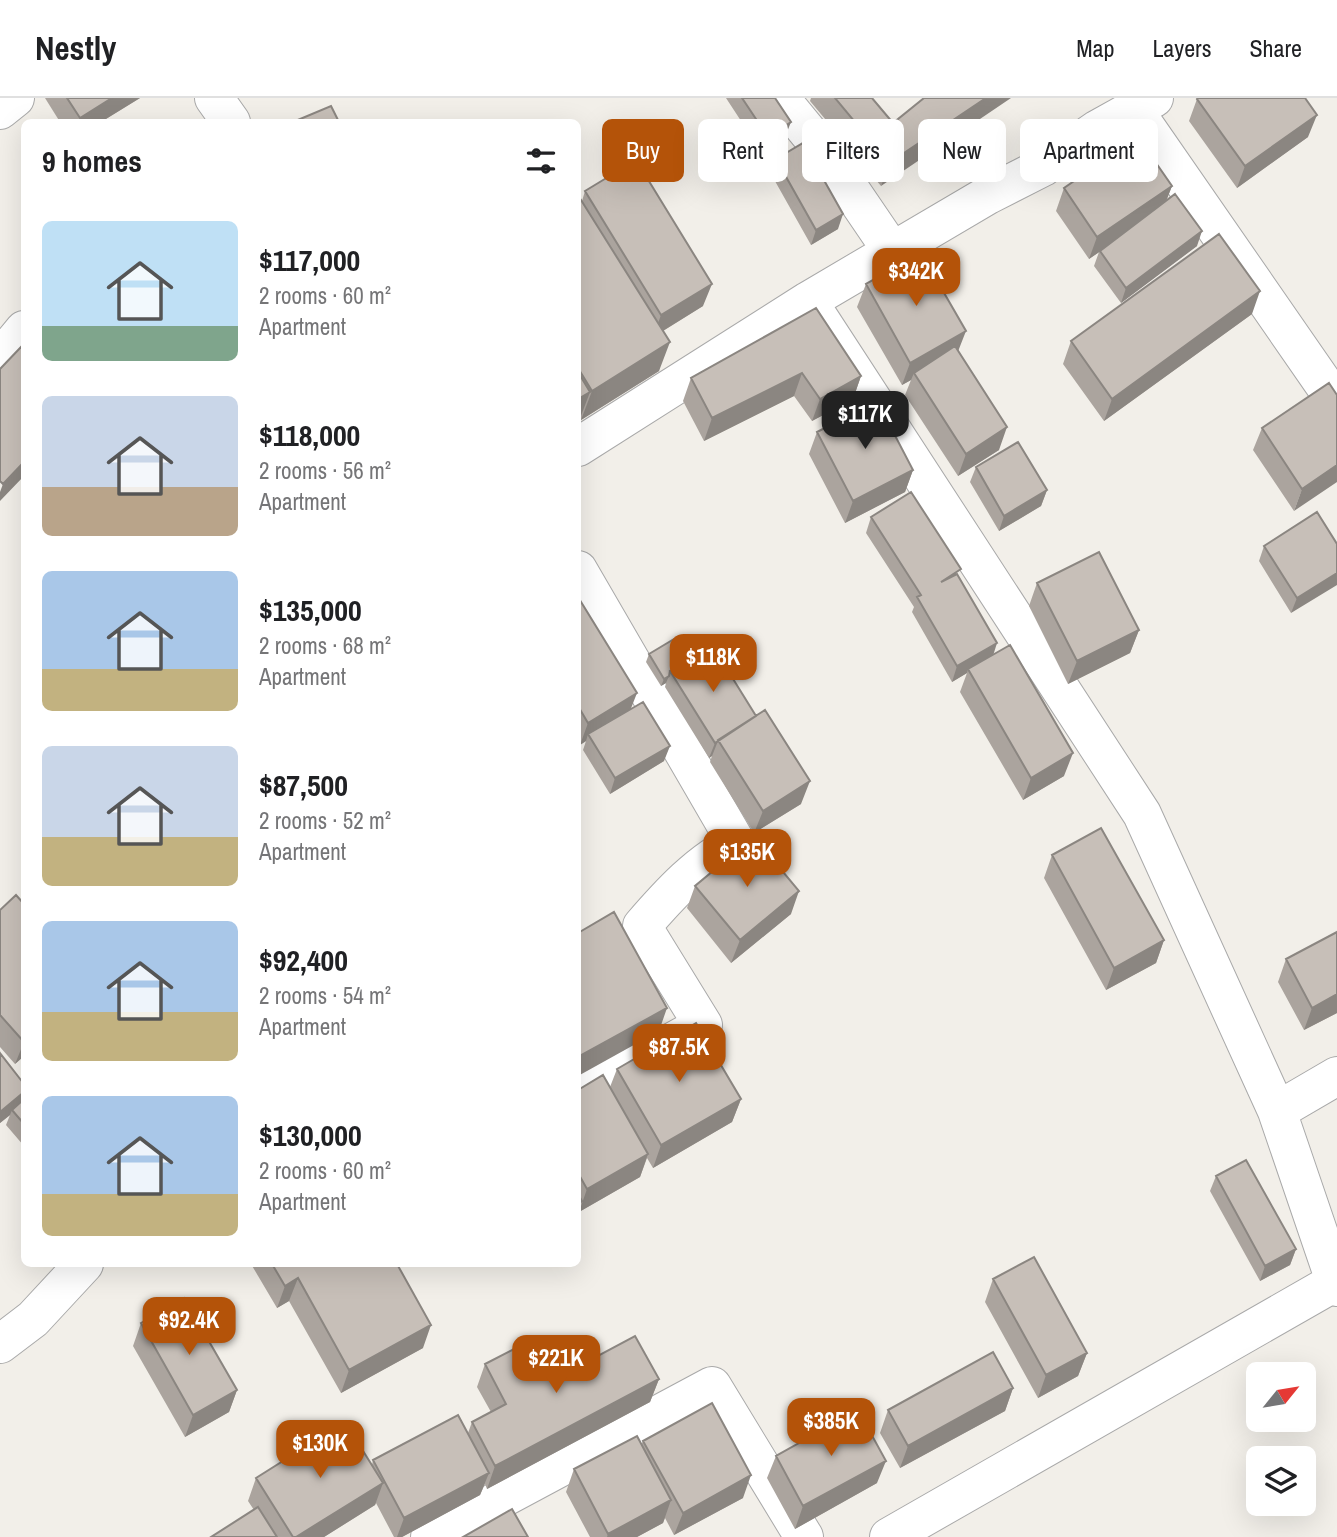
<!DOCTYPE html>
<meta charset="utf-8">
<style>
body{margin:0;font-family:"Archivo Narrow",sans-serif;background:#f2f2f2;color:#202124;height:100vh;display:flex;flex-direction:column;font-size:26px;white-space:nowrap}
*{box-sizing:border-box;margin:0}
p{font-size:23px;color:#757577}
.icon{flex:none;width:38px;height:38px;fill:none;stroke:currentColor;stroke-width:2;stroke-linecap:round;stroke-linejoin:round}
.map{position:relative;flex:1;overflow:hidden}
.side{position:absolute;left:21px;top:21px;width:560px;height:1148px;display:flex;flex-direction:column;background:#fff;border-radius:10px;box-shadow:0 7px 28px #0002}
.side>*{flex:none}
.top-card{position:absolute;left:602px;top:21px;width:630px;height:63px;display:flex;gap:14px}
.needle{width:46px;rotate:60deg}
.tools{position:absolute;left:1246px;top:1264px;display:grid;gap:14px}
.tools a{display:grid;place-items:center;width:70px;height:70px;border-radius:10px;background:#fff;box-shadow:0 7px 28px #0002;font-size:35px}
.price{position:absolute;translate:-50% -60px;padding:0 16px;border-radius:14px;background:#b45309;color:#fff;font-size:23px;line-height:46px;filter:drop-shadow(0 2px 4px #0008)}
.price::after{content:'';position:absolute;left:50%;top:42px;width:21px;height:16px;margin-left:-10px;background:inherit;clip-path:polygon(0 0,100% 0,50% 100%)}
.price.active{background:#222;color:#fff}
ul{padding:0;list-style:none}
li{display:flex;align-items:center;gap:21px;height:175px;padding:0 21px}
li span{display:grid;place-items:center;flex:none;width:196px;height:140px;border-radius:10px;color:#555}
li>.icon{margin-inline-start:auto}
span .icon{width:84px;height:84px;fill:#fffc;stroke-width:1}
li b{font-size:30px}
h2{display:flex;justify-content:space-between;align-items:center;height:84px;padding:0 21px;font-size:30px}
.chip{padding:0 24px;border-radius:10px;background:#fff;box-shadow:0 7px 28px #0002;font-size:24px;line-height:63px}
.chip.active{background:#b45309;color:#fff}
header{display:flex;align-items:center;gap:42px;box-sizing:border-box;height:98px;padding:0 35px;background:#fff;border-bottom:2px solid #e0e0e0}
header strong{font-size:33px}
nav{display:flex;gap:38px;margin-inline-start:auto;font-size:24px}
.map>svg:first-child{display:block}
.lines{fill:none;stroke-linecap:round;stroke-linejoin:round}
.minor-casing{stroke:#a9a9a9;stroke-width:40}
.minor{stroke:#fff;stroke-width:38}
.wall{fill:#aba49e}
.shaded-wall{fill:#8b8681}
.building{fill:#c7bfb8;stroke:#8b8681;stroke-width:2}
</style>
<header>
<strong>Nestly</strong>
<nav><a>Map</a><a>Layers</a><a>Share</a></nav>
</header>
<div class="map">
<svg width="1337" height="1439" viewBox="0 0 1337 1439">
<rect width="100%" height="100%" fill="#f2efe9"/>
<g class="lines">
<g class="minor-casing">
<path id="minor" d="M214,0L231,24
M780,0L826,56L892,153
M0,12L15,0
M1134,12L1337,305
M808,203L1142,716L1277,1013L1337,1189
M0,261L24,232
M578,349L808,203L988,97L1043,69L1098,31L1154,0
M578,472L737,746C701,761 667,799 642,828L703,927L578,996
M1277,1013L1337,978
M0,1246L33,1221L84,1166
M430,1439L712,1288L804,1439
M889,1439L1335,1184"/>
</g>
<use href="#minor" class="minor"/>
</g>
<path class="wall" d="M45,0H140L101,24H60Z
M726,0H775L785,39L762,55Z
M811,0H872L893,25L924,0L881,88L810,3Z
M1197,1L1308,39L1237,90L1189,23Z
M776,61L838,131L811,147L771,76Z
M1172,88L1166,103L1197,148L1121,205L1094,168L1099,154L1089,161L1056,113L1064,90Z
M585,93L703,208L663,233L659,273L581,322L580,321L578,324V105L582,103Z
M866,186L958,253L999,352L958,378L905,297L911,282L902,287L857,209Z
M816,210L861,278L853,301L812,323L794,298L704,343L683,303L691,280Z
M1252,216L1104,323L1063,266L1071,243Z
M1337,297L1294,413L1253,352L1262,330Z
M817,334L913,372L905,394L845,425L809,356Z
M976,369L1047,392L1041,408L999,433L970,384Z
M871,419L958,478L993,557L1064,678L1023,702L960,594L967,575L952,584L912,514L914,509L866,435Z
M1337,446L1291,515L1259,463L1264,448Z
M1037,485L1139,532L1130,555L1068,586L1029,508Z
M578,499L631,611L664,663L610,696L583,652L586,643L580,647L578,644Z
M649,556L693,559L801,706L754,735L710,664L712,658L709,660L665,589L666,585L661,588L646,564Z
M1052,757L1164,842L1156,865L1106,892L1044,780Z
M695,788L791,816L731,865L687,810Z
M24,806V958L15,966L0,949V812Z
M1286,861L1337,915L1304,932L1278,884Z
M0,955L24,986V1048L6,1027L10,1017L0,1025Z
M617,971L741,1001L732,1024L653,1070L647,1060L640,1079L579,1114L578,1113V1114V992L610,989Z
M1216,1078L1296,1151L1290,1167L1260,1183L1210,1093Z
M251,1166H397L423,1250L341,1295L289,1203L277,1210Z
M993,1181L1087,1255L1078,1278L1038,1300L985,1204Z
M141,1225L237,1292L229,1314L185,1339L133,1248Z
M485,1266L551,1283L659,1281L650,1304L487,1391L485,1386L480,1397L402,1439H394L376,1405L375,1407L324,1439H211L254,1412L248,1403L256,1380L372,1367L373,1362L468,1335L472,1324L491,1314L477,1289Z
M1013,1290L1005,1313L900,1370L880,1335L888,1312Z
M643,1343L743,1400L674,1437L665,1420L663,1425L637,1439H590L566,1394L574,1371L641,1347Z
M776,1358L877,1385L795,1431L767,1380Z"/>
<path class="shaded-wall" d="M112,0H140L101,24H78L80,20Z
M986,0H1011L881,88L889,65Z
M1317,17L1308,39L1237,90L1245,68Z
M791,24L785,39L762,55L768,39Z
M1172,88L1163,111L1089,161L1097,139Z
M843,116L838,131L811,147L816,132Z
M1202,133L1197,148L1121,205L1126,190Z
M712,186L703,208L653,239L661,217Z
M1260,193L1252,216L1104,323L1112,301Z
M966,233L957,256L914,275L911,282L902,287L910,265Z
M670,244L659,273L581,322L592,293Z
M802,275L794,298L704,343L712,320Z
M861,278L853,301L812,323L820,301Z
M590,294L579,323L578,324V301Z
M1007,329L999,352L958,378L966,356Z
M24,364V378L0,403V394L3,386Z
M1337,367V384L1294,413L1302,391Z
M913,372L905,394L845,425L853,403Z
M1047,392L1041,408L999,433L1004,418Z
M1337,475V487L1291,515L1297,500Z
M1139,532L1130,555L1068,586L1077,563Z
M997,545L992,561L968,571L967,575L952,584L957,568Z
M669,578L666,585L661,588L664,581Z
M637,595L628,618L588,636L586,643L580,647L588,625Z
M718,643L712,658L709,660L715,645Z
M670,648L664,663L610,696L615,680Z
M1073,655L1064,678L1023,702L1031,680Z
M810,683L801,706L754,735L763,713Z
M799,793L791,816L731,865L740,842Z
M1164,842L1156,865L1106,892L1114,870Z
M1337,896V915L1304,932L1312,910Z
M667,910L659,933L578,978V959Z
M24,943V958L15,966L24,944Z
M24,994V1002L12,1012L10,1017L0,1025V1014Z
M741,1001L732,1024L653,1070L661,1047Z
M648,1056L640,1079L579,1114L587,1091Z
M582,1103L578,1114V1105Z
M1296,1151L1290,1167L1260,1183L1265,1168Z
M298,1180L289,1203L277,1210L285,1188Z
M431,1227L423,1250L341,1295L349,1272Z
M1087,1255L1078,1278L1038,1300L1046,1277Z
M659,1281L650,1304L487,1391L495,1368Z
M1013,1290L1005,1313L900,1370L908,1348Z
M237,1292L229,1314L185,1339L193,1317Z
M886,1363L877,1385L795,1431L803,1408Z
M489,1375L480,1397L402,1439H397L404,1420Z
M751,1377L743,1400L674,1437L683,1415Z
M383,1385L375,1407L324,1439H296Z
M671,1402L663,1425L637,1439H607L608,1436Z"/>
<path class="building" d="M67,0H112L80,20Z
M742,0H775L791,24L768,39Z
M835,0H872L893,25L924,0H986L889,65Z
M1198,0H1305L1317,17L1245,68L1197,1Z
M331,8L339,24H293Z
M1138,39L1172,88L1097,139L1064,90Z
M803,45L843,116L816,132L776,61Z
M636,62L712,186L661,217L585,93Z
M1175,96L1202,133L1126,190L1100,153Z
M581,102L670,244L592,293L578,270V105Z
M1219,136L1260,193L1112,301L1071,243Z
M921,155L966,233L910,265L866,186Z
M816,210L861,278L820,301L802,275L712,320L691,280Z
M955,248L1007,329L966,356L914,275Z
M21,249L24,252V364L3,386L0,383V271Z
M578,274L590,294L578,301Z
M1329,285L1337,297V367L1302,391L1262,330Z
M877,303L913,372L853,403L817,334Z
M1018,344L1047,392L1004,418L976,369Z
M911,394L961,471L941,484L957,476L997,545L957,568L917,499L921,497L871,419Z
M1317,414L1337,446V475L1297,500L1264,448Z
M1099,454L1139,532L1077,563L1037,485Z
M578,499L637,595L588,625L578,608Z
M679,538L693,559L670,573L669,578L664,581L649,556Z
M712,547L756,618L715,645L670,573Z
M1010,547L1073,655L1031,680L968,571Z
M643,604L670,648L615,680L588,636Z
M765,612L810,683L763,713L718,642Z
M1101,730L1164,842L1114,870L1052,757Z
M754,739L799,793L740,842L695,788Z
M16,797L24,806V944L0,917V812Z
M614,814L667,910L578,959V835Z
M1337,834V896L1312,910L1286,861Z
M696,925L741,1001L661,1047L617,971Z
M0,955L24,986V994L0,1014Z
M603,977L648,1056L587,1091L578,1075V992Z
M24,1001V1026L12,1012Z
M1246,1062L1296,1151L1265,1168L1216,1078Z
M578,1096L582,1103L578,1105Z
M1034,1159L1087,1255L1046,1277L993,1181Z
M272,1166H397L431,1227L349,1272L298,1180L285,1188Z
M184,1200L237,1292L193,1317L141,1225Z
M635,1238L659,1281L495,1368L472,1324L506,1306L485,1266L530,1243L551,1283Z
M993,1254L1013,1290L908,1348L888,1312Z
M712,1305L751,1377L683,1415L643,1343Z
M858,1312L886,1363L803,1408L776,1358Z
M458,1317L489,1375L404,1420L373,1362Z
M345,1324L383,1385L296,1439H293L256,1380Z
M637,1338L671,1402L608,1436L574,1371Z
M258,1409L277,1439H211Z
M512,1411L528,1439H463Z"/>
</svg>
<div class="tools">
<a><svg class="needle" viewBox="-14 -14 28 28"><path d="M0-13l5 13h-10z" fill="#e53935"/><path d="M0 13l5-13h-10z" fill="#757577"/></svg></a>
<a><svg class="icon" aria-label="layers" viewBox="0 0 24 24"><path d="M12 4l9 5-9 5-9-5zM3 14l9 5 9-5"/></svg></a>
</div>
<b class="price" style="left:916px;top:210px">$342K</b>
<b class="price active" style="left:865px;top:353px">$117K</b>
<b class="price" style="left:713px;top:596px">$118K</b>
<b class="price" style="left:747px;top:791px">$135K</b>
<b class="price" style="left:679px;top:986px">$87.5K</b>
<b class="price" style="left:189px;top:1259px">$92.4K</b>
<b class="price" style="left:556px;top:1297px">$221K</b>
<b class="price" style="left:831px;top:1360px">$385K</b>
<b class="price" style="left:320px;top:1382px">$130K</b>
<div class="top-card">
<a class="chip active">Buy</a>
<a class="chip">Rent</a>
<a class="chip">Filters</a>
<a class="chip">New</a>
<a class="chip">Apartment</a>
</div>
<section class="side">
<h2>9 homes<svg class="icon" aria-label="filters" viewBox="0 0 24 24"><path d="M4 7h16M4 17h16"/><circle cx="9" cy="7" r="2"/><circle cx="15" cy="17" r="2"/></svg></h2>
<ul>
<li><span style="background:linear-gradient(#bfe0f5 75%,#7fa58c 0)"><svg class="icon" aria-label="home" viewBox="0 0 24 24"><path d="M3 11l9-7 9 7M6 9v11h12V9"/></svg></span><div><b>$117,000</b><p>2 rooms · 60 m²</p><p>Apartment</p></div></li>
<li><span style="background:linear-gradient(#c9d6e8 65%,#b9a48a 0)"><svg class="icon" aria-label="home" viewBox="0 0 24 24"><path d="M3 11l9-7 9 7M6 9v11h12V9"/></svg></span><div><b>$118,000</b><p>2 rooms · 56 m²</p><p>Apartment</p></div></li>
<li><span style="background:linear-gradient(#a9c7e8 70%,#c2b280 0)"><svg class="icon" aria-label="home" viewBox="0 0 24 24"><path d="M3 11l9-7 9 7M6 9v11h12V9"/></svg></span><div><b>$135,000</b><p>2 rooms · 68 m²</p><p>Apartment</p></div></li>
<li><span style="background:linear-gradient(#c9d6e8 65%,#c2b280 0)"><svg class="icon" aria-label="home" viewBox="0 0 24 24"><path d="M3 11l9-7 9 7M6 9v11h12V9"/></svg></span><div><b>$87,500</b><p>2 rooms · 52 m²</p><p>Apartment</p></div></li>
<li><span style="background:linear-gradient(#a9c7e8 65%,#c2b280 0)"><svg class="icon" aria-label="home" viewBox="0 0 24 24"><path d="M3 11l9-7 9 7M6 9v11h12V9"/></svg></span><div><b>$92,400</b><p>2 rooms · 54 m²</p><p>Apartment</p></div></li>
<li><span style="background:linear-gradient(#a9c7e8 70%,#c2b280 0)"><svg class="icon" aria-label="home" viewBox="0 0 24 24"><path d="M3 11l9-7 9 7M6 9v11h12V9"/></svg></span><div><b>$130,000</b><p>2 rooms · 60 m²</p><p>Apartment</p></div></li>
</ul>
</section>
</div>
